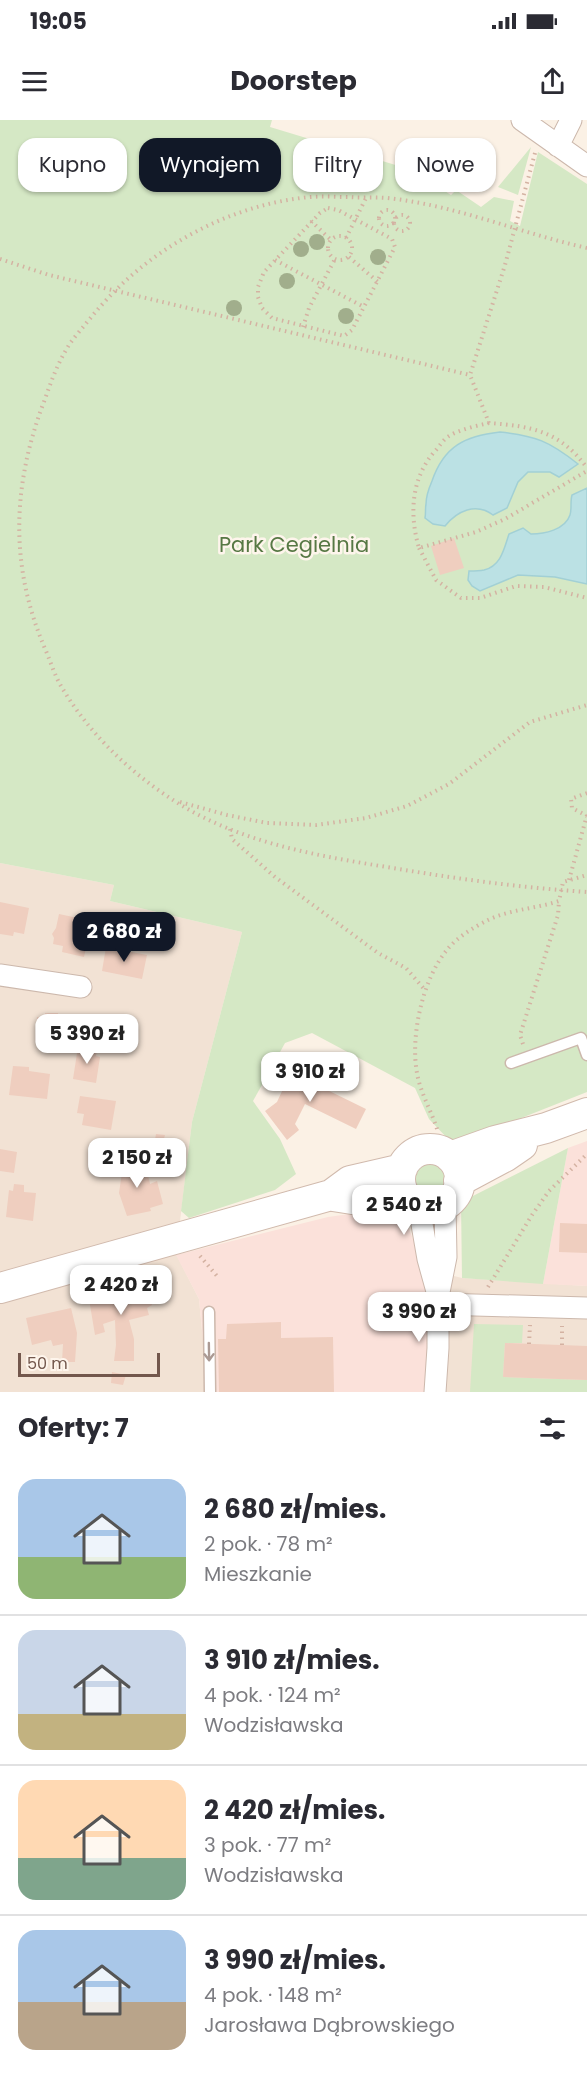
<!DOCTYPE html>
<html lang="pl">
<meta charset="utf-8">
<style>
body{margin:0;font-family:Poppins,sans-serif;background:#f7f7f7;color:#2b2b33;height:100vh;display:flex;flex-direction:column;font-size:22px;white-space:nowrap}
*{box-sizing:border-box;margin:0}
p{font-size:20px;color:#7c7c81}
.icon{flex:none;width:33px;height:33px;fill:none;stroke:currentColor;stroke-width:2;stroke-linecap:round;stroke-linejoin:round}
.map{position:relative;height:1272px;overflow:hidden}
.details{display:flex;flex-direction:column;background:#fff;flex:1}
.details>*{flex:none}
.guide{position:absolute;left:18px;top:18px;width:552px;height:54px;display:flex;gap:12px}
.scale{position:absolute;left:18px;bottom:15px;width:142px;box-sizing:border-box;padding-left:6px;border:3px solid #73574c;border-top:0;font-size:16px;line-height:21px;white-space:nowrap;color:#73574c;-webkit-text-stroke:4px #fef5ec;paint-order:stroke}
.price{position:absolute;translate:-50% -51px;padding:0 14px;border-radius:12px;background:#fff;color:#222;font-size:20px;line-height:39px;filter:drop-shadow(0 2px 3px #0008)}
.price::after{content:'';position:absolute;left:50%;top:36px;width:18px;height:14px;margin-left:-9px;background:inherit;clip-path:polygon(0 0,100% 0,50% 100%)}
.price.active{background:#111827;color:#fff}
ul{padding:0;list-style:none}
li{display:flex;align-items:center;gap:18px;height:150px;padding:0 18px}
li+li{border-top:2px solid #e1e1e2}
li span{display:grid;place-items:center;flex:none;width:168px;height:120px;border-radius:18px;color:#555}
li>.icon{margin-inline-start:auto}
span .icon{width:72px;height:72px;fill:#fffc;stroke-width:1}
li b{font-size:26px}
h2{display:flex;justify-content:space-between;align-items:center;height:72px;padding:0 18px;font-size:26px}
.chip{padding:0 21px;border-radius:18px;background:#fff;box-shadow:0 2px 4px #0004;font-size:21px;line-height:54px}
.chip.active{background:#111827;color:#fff}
.status{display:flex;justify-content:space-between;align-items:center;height:42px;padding:0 30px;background:#fff;direction:ltr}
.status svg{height:16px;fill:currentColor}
header{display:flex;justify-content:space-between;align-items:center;height:78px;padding:0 18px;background:#fff;font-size:27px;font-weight:700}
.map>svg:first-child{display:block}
.residential{fill:#f2e2d4}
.commercial{fill:#fbe1da}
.green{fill:#d5e8c5}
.water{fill:#bbe1e4;stroke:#a2d0d5;stroke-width:1.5}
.building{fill:#efcebf}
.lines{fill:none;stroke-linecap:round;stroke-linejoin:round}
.lane-casing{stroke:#ccb8ac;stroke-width:13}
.street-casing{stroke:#ccb8ac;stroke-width:23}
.secondary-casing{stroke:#d1baad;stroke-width:32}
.path{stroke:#d4b2a2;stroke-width:4;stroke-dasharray:1.5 4.5;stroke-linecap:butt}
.lane{stroke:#fff;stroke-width:10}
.street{stroke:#fff;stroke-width:21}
.secondary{stroke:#fff;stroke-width:30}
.tree{fill:#a1ae8c}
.oneway{stroke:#ab9a94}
.labels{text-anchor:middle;stroke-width:5;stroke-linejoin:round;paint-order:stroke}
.park-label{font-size:21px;fill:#577844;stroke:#fef5ec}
</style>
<div class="status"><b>19:05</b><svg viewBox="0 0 49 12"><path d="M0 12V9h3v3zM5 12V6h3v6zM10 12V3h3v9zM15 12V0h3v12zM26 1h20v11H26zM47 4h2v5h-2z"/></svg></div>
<header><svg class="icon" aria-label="menu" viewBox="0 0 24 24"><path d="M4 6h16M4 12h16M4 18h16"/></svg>Doorstep<svg class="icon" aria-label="share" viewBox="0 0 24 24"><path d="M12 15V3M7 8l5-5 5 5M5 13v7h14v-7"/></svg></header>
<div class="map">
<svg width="587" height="1272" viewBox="0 0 587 1272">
<rect width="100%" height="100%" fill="#fbf1e5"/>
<path class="residential" d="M0,743L114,765L110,781L242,812L192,1002L176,1134L199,1179L208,1272H0Z
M446,1154L462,1158L587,1166V1272H427Z"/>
<path class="commercial" d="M587,1021V1166L543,1164L568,1028Z
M385,1089L406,1100L435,1180L427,1272H208L199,1179L176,1135L328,1097Z"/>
<path class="green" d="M0,0H272L270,7L412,50L451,75L456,70L481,87L494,77L514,81L510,101L520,106L538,32L587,64V972L486,1012L449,1020L429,999L415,968L312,913L285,923L253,981L280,1019L296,1054L275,1070L189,1098L181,1091L192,1002L242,812L110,781L114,765L0,743Z
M531,27L518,75L498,67Z
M568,1028L543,1164L462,1158L461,1082Z
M413 1060a16 16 0 1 1 32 0a16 16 0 1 1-32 0Z
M474,1204L523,1205L522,1223H505L503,1257L587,1260V1272H470Z"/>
<path class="water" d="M500,312C536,316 549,321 578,344L559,357L550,352H528L518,362L507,388L493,395C476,382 457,391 445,406L433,404L425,398C426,393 425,389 426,384C426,376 429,368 432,361C444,326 465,316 500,312Z
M587,368V464L555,457L518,455L480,471L472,466L468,460L469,451C474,451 479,451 484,450C501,446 504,429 509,414L523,408L531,414C544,414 565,410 570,395C572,389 570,382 572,375Z"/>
<path class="building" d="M454,418L464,448L440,455L431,426Z
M0,782L29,788L24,814L14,812L13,816L0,814Z
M59,794L92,801L84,837L62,832L63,826L53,824L54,818L52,814L56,808Z
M106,827L147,835L142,859L102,851Z
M45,893H58V898H67L65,922H57V926L44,925L43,922L35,921L37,897H45Z
M78,927L97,930L96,936L100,937L96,963L73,959Z
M294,945L318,956L315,964L366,989L356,1009L305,984L295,1004L299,1010L287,1020L265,991L277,982Z
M13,946L29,947V951L50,954L47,979L9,975Z
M80,976L116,981L111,1010L82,1005L84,994L77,993Z
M156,1014L165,1015L162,1027L154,1026Z
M0,1029L17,1032L14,1053L0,1051Z
M125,1032L139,1034L134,1059L148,1055L150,1064L157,1061L163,1084L150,1088L151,1091L127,1096L119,1073Z
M14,1064L24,1065V1072L36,1073L33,1101L6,1097L9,1070L13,1071Z
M560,1103L587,1104V1133L559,1132Z
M145,1162L152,1185L147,1188L149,1195L129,1200L134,1219V1241H114L116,1225L115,1200L103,1204L105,1212L95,1215L89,1179Z
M71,1188L77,1213L75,1242H62L63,1224L53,1226L51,1220L32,1225L26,1198Z
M281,1202V1218L333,1217L334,1272H219L218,1219H226L227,1204Z
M505,1223L587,1226V1260L503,1257Z
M112,1252L126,1255L123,1265L111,1263Z"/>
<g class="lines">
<g class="lane-casing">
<path id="lane" d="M511,943L581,918L587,935
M209,1192L210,1272"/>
</g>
<g class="street-casing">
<path id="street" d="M522,0L587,46
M558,26L571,0
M0,855L81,867
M419,1087L428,1139L438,1175V1228L435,1272
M439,1172L446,1137L445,1085
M439,1184L587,1188"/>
</g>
<g class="secondary-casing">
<path id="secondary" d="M400 1059a30 30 0 1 1 60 0a30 30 0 1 1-60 0Z
M450,1037L495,1021L546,1008L587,993
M459,1061L506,1036L522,1025
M333,1076L352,1079L404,1074
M0,1168L331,1075L350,1061L402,1049"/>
</g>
<path class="path" d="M535,33L505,145L470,255L489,303C532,306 561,312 587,348
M328,88L338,90L392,119L395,127L352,210L344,216L272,198L262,188L258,177V167L264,152L320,93Z
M379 98a8 8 0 1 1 16 0a8 8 0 1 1-16 0Z
M394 103a8 8 0 1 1 16 0a8 8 0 1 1-16 0Z
M311,101L331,120
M328 128a12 12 0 1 1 24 0a12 12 0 1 1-24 0Z
M346,118L366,78
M587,128C520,113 455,85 387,78C374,77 361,78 349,77C336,77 323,76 310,77C257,82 206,102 162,132C131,153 107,177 84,206C78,213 71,221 66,230C57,245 51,262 45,279C12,365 9,446 46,531C51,543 55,556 61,566C88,612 128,651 173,680C242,725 325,737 405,750C465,760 526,768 587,772
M349,137L378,162
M0,139L49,155L470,255
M275,140L364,187
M303,207L309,188L335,139
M489,303C476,306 461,309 449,316C444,319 440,325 436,330C411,357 409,394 419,428L476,412L505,399L587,351
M419,428L436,460L461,478H480L516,466L544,467L587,478
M587,673L571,679L572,688L587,696
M180,682L227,695L267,703L316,705L366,698L407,686L449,664L530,602L587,585
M230,709L232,719L275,757L378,833L406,848L425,870
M569,760L587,695
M523,924L520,915L558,795L559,781
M437,1009C431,990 420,972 417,953C410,916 423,858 447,830C456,818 474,807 488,800C511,789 535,789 559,781L563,762L587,755
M200,1136L217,1156
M488,1167L532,1095L549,1071L587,1034
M529,1224L530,1205
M562,1225V1206"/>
<use href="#lane" class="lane"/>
<use href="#street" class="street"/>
<use href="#secondary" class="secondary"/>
</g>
<g class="tree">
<circle cx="317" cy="122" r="8"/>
<circle cx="301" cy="129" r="8"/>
<circle cx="378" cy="137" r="8"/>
<circle cx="287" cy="161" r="8"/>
<circle cx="234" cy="188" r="8"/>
<circle cx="346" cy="196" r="8"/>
</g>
<defs><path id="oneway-shaft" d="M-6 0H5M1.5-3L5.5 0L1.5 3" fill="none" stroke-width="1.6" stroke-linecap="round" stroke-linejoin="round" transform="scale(1.5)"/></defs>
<use class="oneway" href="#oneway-shaft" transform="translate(209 1232) rotate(89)"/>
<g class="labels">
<g class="park-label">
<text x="294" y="432">Park Cegielnia</text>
</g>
</g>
</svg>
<div class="scale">50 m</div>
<b class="price active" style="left:124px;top:843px">2 680 zł</b>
<b class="price" style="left:87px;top:945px">5 390 zł</b>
<b class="price" style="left:310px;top:983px">3 910 zł</b>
<b class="price" style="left:137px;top:1069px">2 150 zł</b>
<b class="price" style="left:404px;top:1116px">2 540 zł</b>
<b class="price" style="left:121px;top:1196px">2 420 zł</b>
<b class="price" style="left:419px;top:1223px">3 990 zł</b>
<div class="guide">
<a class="chip">Kupno</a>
<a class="chip active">Wynajem</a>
<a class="chip">Filtry</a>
<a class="chip">Nowe</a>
</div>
</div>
<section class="details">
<h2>Oferty: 7<svg class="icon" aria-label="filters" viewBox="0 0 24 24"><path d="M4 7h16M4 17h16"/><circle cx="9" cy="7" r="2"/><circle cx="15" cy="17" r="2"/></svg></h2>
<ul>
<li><span style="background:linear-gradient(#a9c7e8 65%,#8fb573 0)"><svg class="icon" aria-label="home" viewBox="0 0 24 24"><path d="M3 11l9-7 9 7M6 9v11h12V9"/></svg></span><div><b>2 680 zł/mies.</b><p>2 pok. · 78 m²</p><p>Mieszkanie</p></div></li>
<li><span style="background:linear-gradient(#c9d6e8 70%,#c2b280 0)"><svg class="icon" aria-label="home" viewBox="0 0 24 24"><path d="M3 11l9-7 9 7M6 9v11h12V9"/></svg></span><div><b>3 910 zł/mies.</b><p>4 pok. · 124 m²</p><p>Wodzisławska</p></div></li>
<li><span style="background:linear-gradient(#ffd9b3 65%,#7fa58c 0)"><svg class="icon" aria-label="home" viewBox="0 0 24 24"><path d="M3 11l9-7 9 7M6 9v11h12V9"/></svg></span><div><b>2 420 zł/mies.</b><p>3 pok. · 77 m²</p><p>Wodzisławska</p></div></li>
<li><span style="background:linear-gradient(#a9c7e8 60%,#b9a48a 0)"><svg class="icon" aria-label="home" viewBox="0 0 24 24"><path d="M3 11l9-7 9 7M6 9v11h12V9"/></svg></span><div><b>3 990 zł/mies.</b><p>4 pok. · 148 m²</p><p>Jarosława Dąbrowskiego</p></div></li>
</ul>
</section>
